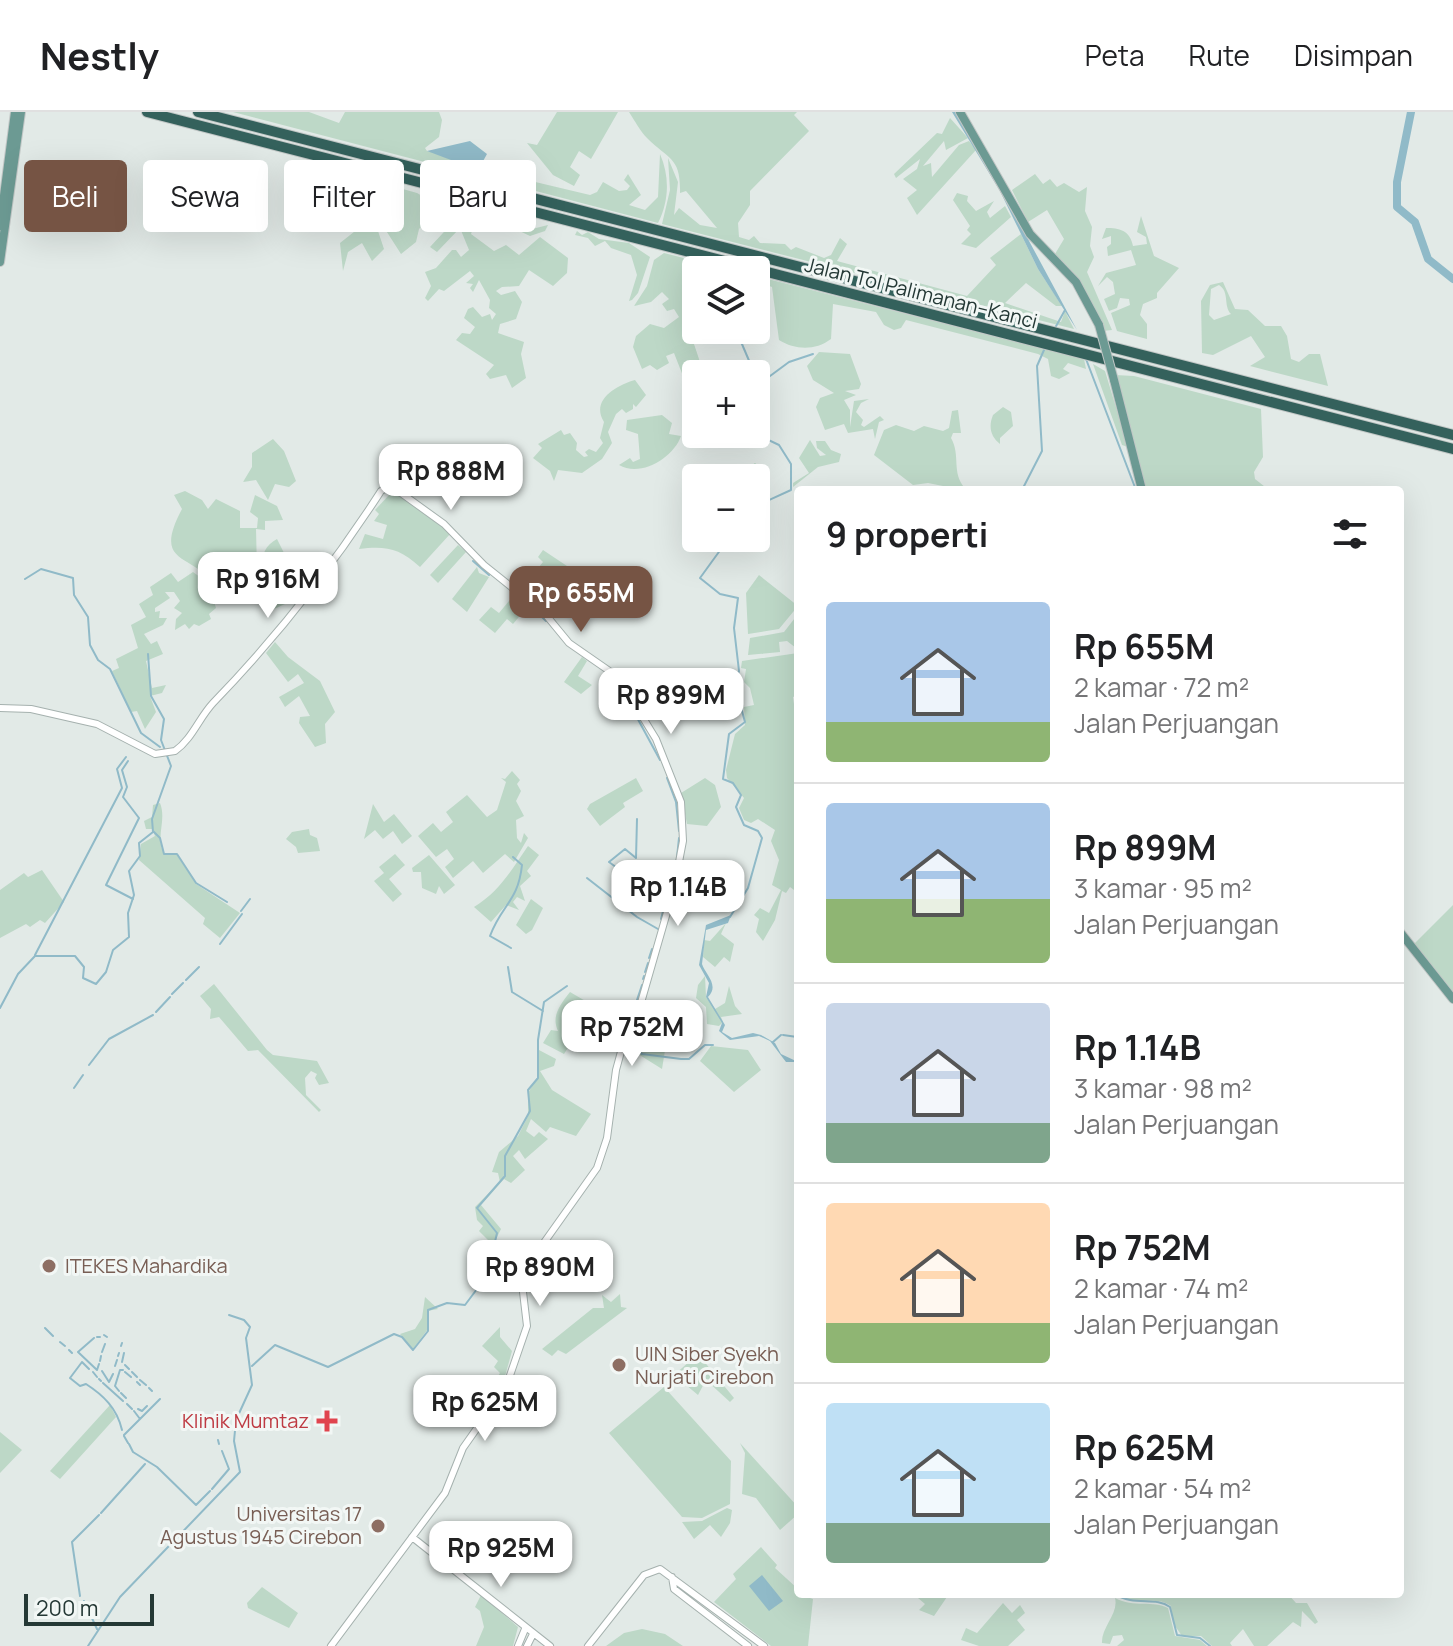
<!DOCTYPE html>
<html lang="id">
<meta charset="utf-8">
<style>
body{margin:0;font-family:Manrope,sans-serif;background:#f6f6f6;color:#202124;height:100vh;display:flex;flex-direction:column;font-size:30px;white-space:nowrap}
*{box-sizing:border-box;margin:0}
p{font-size:26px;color:#757577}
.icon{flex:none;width:44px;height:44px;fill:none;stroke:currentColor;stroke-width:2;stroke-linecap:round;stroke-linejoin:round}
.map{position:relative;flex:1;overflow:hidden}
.drawer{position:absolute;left:794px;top:374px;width:610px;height:1112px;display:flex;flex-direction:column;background:#fff;border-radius:8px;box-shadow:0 8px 32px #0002}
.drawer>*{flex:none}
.guide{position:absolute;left:24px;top:48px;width:650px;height:72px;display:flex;gap:16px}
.buttons{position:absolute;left:682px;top:144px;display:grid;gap:16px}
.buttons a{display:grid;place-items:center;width:88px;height:88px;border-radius:8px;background:#fff;box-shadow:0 8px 32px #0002;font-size:40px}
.scale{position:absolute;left:24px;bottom:20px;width:130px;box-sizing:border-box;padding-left:8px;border:4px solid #243835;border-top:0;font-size:22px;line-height:28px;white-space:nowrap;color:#243835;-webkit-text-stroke:6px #f2f7f5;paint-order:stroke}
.price{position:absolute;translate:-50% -68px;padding:0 18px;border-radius:16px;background:#fff;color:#222;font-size:26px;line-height:52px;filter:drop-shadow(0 2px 4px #0008)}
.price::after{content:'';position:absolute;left:50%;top:48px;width:24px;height:18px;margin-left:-12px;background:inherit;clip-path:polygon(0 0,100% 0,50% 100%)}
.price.on{background:#765444;color:#fff}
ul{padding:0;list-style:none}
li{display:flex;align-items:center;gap:24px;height:200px;padding:0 32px}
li+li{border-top:2px solid #e0e0e0}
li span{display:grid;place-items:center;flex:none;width:224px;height:160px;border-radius:8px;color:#555}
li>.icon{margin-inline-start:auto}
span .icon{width:96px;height:96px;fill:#fffc;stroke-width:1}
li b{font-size:34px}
h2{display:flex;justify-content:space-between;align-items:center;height:96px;padding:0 32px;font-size:34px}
.pill{padding:0 28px;border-radius:8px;background:#fff;box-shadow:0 8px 32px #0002;font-size:28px;line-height:72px}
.pill.on{background:#765444;color:#fff}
header{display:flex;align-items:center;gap:48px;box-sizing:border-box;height:112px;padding:0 40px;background:#fff;border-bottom:2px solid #e0e0e0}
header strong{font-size:38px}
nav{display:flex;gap:44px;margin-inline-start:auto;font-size:28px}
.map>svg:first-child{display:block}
.green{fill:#bdd8c7;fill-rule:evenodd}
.water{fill:#90bac8}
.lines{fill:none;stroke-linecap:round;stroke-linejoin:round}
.stream{stroke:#90bac8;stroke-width:2}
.river{stroke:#90bac8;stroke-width:8}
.tertiary-casing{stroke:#a5b1ae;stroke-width:8}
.primary-casing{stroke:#c2c7c6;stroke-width:10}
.motorway-casing{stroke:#c2c7c6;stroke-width:12}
.tertiary{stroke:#fff;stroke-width:6}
.primary{stroke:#6c9a93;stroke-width:8}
.motorway{stroke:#34615c;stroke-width:10}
.primary-bridge-casing{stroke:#c2c7c6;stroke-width:10;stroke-linecap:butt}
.primary-bridge{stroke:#6c9a93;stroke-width:8}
.education-dot{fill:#8d6e63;stroke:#f2f7f5;stroke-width:3}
.health-dot{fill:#e0444e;stroke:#f2f7f5;stroke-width:3}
.labels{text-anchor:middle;stroke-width:6;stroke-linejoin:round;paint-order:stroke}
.street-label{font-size:20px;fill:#243835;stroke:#f2f7f5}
.education-label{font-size:20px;fill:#785e54;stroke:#f2f7f5;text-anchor:start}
.health-label{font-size:20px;fill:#be3a42;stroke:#f2f7f5;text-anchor:end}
</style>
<header>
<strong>Nestly</strong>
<nav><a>Peta</a><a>Rute</a><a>Disimpan</a></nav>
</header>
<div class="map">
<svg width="1453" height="1534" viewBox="0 0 1453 1534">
<rect width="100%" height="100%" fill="#e2eae7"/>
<path class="green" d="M233,0H309L339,11L345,0H439L442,8L439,25L425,36L427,39L465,48L470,57L479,61L481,57L590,83L597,80L603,70L619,79L627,78L630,74L624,68L628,62L641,83L629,93L645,98L658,85L660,42C670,65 669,89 658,111Z
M557,0H618L591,47L579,39L570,55L580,63L574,74L553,63L527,31L537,33Z
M629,0H797L794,3L809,19L750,79V93L738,111L739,125L749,128L754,124L760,131L785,132L791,138L796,135L824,146L831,143L840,126L847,132L837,149L967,184L996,153L990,146L1021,122L1038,157L1062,194H1056L1026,171L1005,191L1061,210L1065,199L1074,217L662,112L670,78L668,46L678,70L674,103L679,96L700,113L717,116L686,79L680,81C681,45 669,48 647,26C640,19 635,9 629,0Z
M950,6L968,26L946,38L944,29L923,54L931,51L932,65L959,33L969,29L976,38L917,103L907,86L917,78L903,67L917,57L920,47L896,66L894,62L937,21L942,22Z
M317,53L417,81L434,91L447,87L490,97L493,103L505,99L514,107L527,106L532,117L548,113L545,119L530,124L505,112L466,104L473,116L471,122L494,139L506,133L519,143L540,125L568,146L567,161L553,174L529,158L519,174L502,175L496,179L501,183L515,179L522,190L516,207L500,212L498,221L524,230L521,242L526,266L512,276L506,263L490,267L486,262L494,253L456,228L462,221L470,222L475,215L464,206L468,197L473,195L482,205L490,202L492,208L496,202L489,196L490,188L479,168L473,180L470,176L473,172L466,171L474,164L470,159L444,179L439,177L428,189L425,186L431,174L425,160L436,156L452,138H456L461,145L469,138L460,116L437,140L430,135L455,108L453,98L442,94L419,117L416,130L401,142L385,117L378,119L384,137L372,149L362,131L348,140L343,159L340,131L369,108L359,104L350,110L336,93L349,77L345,73L327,80L323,77L317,83L307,65Z
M1035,62L1043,72L1050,67L1057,75L1064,71L1079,80L1087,75L1085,99L1092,115L1090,134L1094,145L1087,160L1112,218L1103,219C1094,186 1077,166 1055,142L1064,127L1047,98L1028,110L1012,78Z
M957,81L968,84L967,89L976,99L994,89L987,100L990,106L1005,94L1011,105L976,136L961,132L971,122L967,118L970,114L953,88Z
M1141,104L1154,144L1179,156L1157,181V186L1143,192L1140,203L1147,212V227L1117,219L1111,201L1130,193L1129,187L1120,186L1117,196L1109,199L1104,187L1115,182L1113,170L1107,165L1098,174L1106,161L1136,153L1131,138L1108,144L1107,135L1111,132V124L1102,127L1106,116C1119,116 1130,118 1133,134L1147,132L1146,125L1137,120Z
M577,119L582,123L588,120L599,127L629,131L650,145L638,181L632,188L629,189L637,163L631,143L611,136L605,129L595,134L588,126L575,123Z
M664,141L731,158H696L693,229L704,262H696V309L685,302L694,292L674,241L666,244L669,251L657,258L650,253L642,257L633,235L636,224L650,212L664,216L679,205L674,197L667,199L662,192L669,187L662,180L651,190L634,194L647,174L654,148Z
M756,164L1084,247L1086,257L1068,251L1063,257L1070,261L1059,267L1051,264L1048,247L1038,242L906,208L901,216L894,218L884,213L876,200L833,192L831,227C815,239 795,238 779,228L772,175L761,171L762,179L756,181Z
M1223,170L1235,197L1248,198L1265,214H1281L1287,224L1291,247L1299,250L1309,242H1320L1328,274L1250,254L1265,245L1251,224L1213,243L1202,241L1201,189L1210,173ZM1219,173C1230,180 1223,194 1231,202L1214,208L1209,203L1211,177Z
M819,240L850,242L861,272L859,277L845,279L856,283L844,288L850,298V315L854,289L869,287L861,291L856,300L863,308L861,313L864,315L880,304L884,308L879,310L875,327L873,317L848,321L844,312L825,318L816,295L820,286L834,281L813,268L807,254Z
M1093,252L1105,259L1128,335L1122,333Z
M1115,263L1134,264L1261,297L1263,345L1254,360L1255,367L1269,378H1145Z
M635,268L646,283L636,295L633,292V297L626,301L622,297L616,302L608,320L612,331L602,347L582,361L558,358L554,369L550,359L533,346L542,336L538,332L561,318L564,323L570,321L577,331L576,338L584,345L588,344L585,340L589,337L596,340L603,331L600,326L604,310C590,288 617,273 635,268Z
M1003,295L1011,300L1013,314L1000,326V332C991,325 988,315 993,303Z
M958,298L961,321H953L951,326C961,343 951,361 965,376L963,378L928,371L913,373L874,343L884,318L896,313L914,319L924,314L943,319L949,316L952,299Z
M662,303L672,311L669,322L681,324C674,345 641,366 619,353L630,346L633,350L640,347L638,322L626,318L627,308Z
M273,327L284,339L296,369L289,375L275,372L268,388L256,368L243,370L252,355V341Z
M810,328L820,344L826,343L817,336L816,329H825L831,338L841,342L839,350L818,355L793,375V371L809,361L799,346Z
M755,351L764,358L760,376L767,390L756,398V366H721L720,362L736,364Z
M185,379L202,388L208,397L216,387L240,399V416H257L258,406L250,400L255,383L277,394L283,408L265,409V418L256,417L257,458L215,477C197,439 150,457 182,397L174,383Z
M390,382L399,384L451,421L420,455C399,436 386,434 359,437L365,422L383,427L387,413L374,409L379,402L375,398Z
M277,427L286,445V459L275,457L273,468L285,492L272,498C264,476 251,440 277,427Z
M458,433L466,440L438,471L430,463Z
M543,438L567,454L560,467L556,464L550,471L545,468L532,485L521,477L543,450L538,445Z
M477,455L479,461L489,465L467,500L452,487Z
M193,460L208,471L216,496L209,502L211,507L199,514L194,512L189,517L185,512L175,518L176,507L182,501L174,496L180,489L174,480H165L170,486L155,496V500L160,499L159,506H167L163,513L144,522L151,532L157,529L163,542L146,549L152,576L166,573L162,581L150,584L156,600L145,617L137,599L131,600L112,559L119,556L116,547L138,536L131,513L146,505L139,492L153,483L150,475L171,461L178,470Z
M759,463L798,494L779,517L748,522L746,481Z
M514,483L528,494L513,512L507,507L495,521L479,508L491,495L499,501Z
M798,502L796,536L787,529L779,530L780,540L748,543L750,526L784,520Z
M275,530L288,545L320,569L335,600L325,612L326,631L315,635L299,611L300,605L310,604L299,584L285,595L279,585L304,571L298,562L288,570L266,541Z
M798,541V583L793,585L798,620L794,632L798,635V781L790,775L786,781L782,779L775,808L763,829L756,820L759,807L754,803L760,796L769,801L781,778L772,773L779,748L771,729L775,718L758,707L751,711L744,708L739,696L744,686L727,666L726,658L735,622L745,613L744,595L754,593L750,576L744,570L746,557L741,556L742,549Z
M582,545L587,549L578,564L592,573L581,582L564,570Z
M512,659L520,668L517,672L521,679L516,689L524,704L516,708L517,726L521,731L524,721L528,726L514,750L505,742L483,761L473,749L453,766L445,755L454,747L447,737L436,745L418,724L433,711L441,720L453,710L446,700L467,683L487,705L497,698L506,670L501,666L505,667Z
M636,666L643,679L623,691L625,695L600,714L587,697L590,692Z
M705,666L715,673L721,695L707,714L687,712L681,681Z
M160,691C167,709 155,724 164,742L177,743L196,772L240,801L220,826L203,812L205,806L139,748L141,732L155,724L152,717H146L144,709L152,705L153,693Z
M373,692L384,710L394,702L412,724L402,732L393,719L383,727L375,718L364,727Z
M309,717L310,723L317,726L320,739L298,741L296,735L286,727L292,720Z
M528,734L539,743L527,759L531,764L520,774L525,789L517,785L513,790L519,798L506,793L491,810L474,795C500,779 512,757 528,734Z
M395,742L405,753L389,767L402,782L393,790L374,769L384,761L379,755Z
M429,743L455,773L444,782L439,774L436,782L422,776L421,760H413L412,756Z
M42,758L64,790L45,811L40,808L30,815L26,812L0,826V778L24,761L28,765Z
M531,787L543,796L532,818L526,822L516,813Z
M1453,793V882L1413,833Z
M726,811L721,822L734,832L730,850L724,845L715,855L703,845L704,828L710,829Z
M705,864L706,885L715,897L725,891L729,874L735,894L742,902L721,905L723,910L719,914L707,912L706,895L696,886L698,873Z
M214,872L267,938L273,943L317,949L329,971L319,973L315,966L317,962L311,959L305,966L306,983L321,998L319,1000L258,938L248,939L219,905L210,907L211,897L200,884Z
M570,880L594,894L564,942L543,931L551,918L558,919C551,904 560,893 570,880Z
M638,919L666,932L662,957L638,942L634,926Z
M711,934L748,938L761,958L734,980L700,949Z
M539,938L556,947L554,954L540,959L552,978L591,1002L576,1024L550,1015L546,1020L531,1007L526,1019L534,1025L539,1020L548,1027L525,1047L519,1038L513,1044L525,1058L511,1071L504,1067L481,1093L501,1117L493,1133L479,1119L483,1114L477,1108L475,1095L500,1070L498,1061L492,1060L499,1040L518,1024L528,1004V981L538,964Z
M620,1182L621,1195L627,1196L566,1242L558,1238L552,1244L542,1237L593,1196H604L602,1183L611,1190Z
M425,1185L438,1197L427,1199L428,1217L413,1237L400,1222L415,1217L422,1206Z
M500,1215V1225L512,1239L504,1268L484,1296L472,1286L483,1271L490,1277L500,1261L494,1255L498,1249L482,1234Z
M698,1242L734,1286L730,1290L706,1268L698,1283L674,1263Z
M664,1275L731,1349L730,1392L702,1406L682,1405L609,1321Z
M110,1293L116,1305L60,1367L50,1359Z
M0,1320L22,1338L0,1361Z
M740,1331L798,1395V1402L780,1418L756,1386L742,1382L745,1341Z
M727,1396L732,1398L730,1411L721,1425L710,1413L694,1427L682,1410L702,1409Z
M761,1435L777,1453L775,1456L798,1477V1482L813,1487L808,1534H771L714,1490L736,1467L733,1462Z
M262,1475L298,1501L289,1516L248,1496L247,1491Z
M921,1482H949L934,1504L919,1498L925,1492L918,1486Z
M1288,1482L1296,1491H1307L1318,1510L1315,1512L1302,1499L1301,1515L1293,1510L1267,1534H1254L1243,1517L1230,1531L1232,1534H1212L1201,1524H1182L1173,1511L1171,1494C1156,1483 1136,1495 1120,1483Z
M481,1483L518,1515L513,1534H476L484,1515L480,1499L475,1495Z
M1115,1486C1134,1496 1153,1488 1168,1496L1175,1524L1200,1528L1207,1534H1117L1124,1528L1122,1523L1113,1524L1110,1532L1102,1531C1101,1515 1119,1502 1115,1486Z
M1003,1491L1012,1501L1020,1493L1025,1501L1017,1508L1025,1518L1008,1534H979L961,1528L966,1516L977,1521Z
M642,1517L665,1522L683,1534H606L624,1521Z"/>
<path class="water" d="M952,0H956L979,36L1077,218L1038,157L1000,79Z
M470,29L487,42L477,60L470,57L464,48H451L427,39Z
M731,803L728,811L706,818L702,852C705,862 720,873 708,885L725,913L722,920L732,926L753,921L761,923L775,931L781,942L798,950H786L770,929L759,924L730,928L719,919L722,911L706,885L709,871L699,853L706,813Z
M762,1463L783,1489L769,1499L749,1474Z"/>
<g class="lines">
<path class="stream" d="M1055,216L1065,198
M736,218L753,258L767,269L760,290L762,325L779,333L791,352V378L756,394
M1086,247L1136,378
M766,267L789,250L813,242
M1022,378L1042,339L1037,254L1044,238
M729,426L700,466L720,482L738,486L734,516L739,559L735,573L745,610L729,622L723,667L733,671L741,683L736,695L744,713L758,719L762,726L748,776L730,805
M473,449L489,463
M25,467L41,457L73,466L74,483L88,505L90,533L98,548L110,557L141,621L160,635
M514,483L517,485
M540,503L546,509
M621,576L660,648
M128,649L122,658L127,675L123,685L139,706L106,773L133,787
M667,666L676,690L679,719
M637,707L636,746L625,737L609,750L662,789
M153,719L160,726L164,742H177L196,771L227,790
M677,745L679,726
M587,766L637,805L658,817
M667,785L675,751
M241,799L250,787
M661,807L665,792
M220,832L242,802
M511,836L490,824C502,792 518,790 522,753L513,745
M35,843L122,676L117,657L126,645
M649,846L652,837
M508,855L512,880L543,899
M645,860L648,851
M643,867L644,864
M186,868L199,855
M172,882L183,871
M636,891L642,873
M0,896L18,862L35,844H75L84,855L83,866L96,872L106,860L113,838L129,825L128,801L134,783L129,759L140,744L139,731L153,720L152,707L171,654L161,628L164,607L151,584L148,542
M156,900L170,885
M783,923L797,925
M634,926V934L642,942L681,947H689L705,933H713
M773,930L781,923
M89,953L109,927L153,903
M74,976L83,963
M494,1134L497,1121L477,1096L505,1064V1044L530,999L528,978L538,966V928L544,890L567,874
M45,1216L53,1224
M104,1223L107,1225
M97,1225H100
M94,1226L78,1240L97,1258L99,1252
M60,1230L65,1234
M121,1234L122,1231
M69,1238L72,1241
M102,1240L105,1232
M118,1244L119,1241
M100,1249L101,1244
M122,1250L124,1241
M125,1253L129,1257
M115,1254L117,1248
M252,1254L275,1233L328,1255L394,1222L402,1225L413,1238L428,1219V1198L447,1191L465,1193L483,1169L490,1147
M89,1257L82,1250L70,1266L80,1274L86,1272C103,1283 117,1296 122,1318
M102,1259L109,1270L113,1262
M93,1260L97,1265
M125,1260L131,1265
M132,1260L137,1265
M99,1267L101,1269
M140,1268L146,1273
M137,1270L140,1273
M103,1271L123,1289
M149,1276L152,1279
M119,1279L115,1274L120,1258H123
M121,1281L126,1286
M127,1292L132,1297
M138,1297L142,1299L147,1294
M134,1299L140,1307
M124,1323L160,1287
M124,1324L128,1331
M218,1328L219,1332
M129,1332L133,1340L157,1355L196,1393L210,1379
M212,1377L229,1357L222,1339
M101,1401L145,1352
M1114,1482C1135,1495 1155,1484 1170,1495L1177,1523L1200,1526L1210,1534
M80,1484L72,1430L99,1403
M84,1489L97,1517
M88,1534L120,1485L240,1360L234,1329L236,1308L252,1273L246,1226L250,1215L244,1208L229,1203"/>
<path class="river" d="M1411,0L1397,70V95L1415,110L1428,147L1453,167"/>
<g class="tertiary-casing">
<path id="tertiary" d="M0,596L31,597L97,612L155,642L175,639C192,627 199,606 213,591C276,526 332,455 381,379L386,376L401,381L444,412L484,453L546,503L569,531L618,565L656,627L681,690L683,729L674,776L634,915L622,936L616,958L607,1026L597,1056L521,1163L527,1214L506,1275L463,1336L445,1381L331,1534
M412,1425L550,1534
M672,1465L674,1477L748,1534
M518,1534L525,1517
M527,1534L533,1522
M588,1534L644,1463L660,1457L764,1534"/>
</g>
<g class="primary-casing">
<path id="primary" d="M960,0L1030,122L1076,170L1099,213
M0,114L15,0
M0,150L21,0
M1114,268L1142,378
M1400,820L1453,887"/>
</g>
<g class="motorway-casing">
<path id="motorway" d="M147,0L1453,337
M198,0L1453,323"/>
</g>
<use href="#tertiary" class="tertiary"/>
<use href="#primary" class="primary"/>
<use href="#motorway" class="motorway"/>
<g class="primary-bridge-casing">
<path id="primary-bridge" d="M1099,213L1114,268"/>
</g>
<use href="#primary-bridge" class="primary-bridge"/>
</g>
<g class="education-dot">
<circle cx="49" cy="1154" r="8"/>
<circle cx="619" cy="1253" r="8"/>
<circle cx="378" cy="1414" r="8"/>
</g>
<path class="health-dot" d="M323 1297h8v8h8v8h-8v8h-8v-8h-8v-8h8z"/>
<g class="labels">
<g class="street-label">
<text transform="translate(921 181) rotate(14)" y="7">Jalan Tol Palimanan–Kanci</text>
</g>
<g class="education-label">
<text x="65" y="1161">ITEKES Mahardika</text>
<text x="635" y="1249">UIN Siber Syekh<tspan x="635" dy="23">Nurjati Cirebon</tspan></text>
<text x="362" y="1409" text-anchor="end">Universitas 17<tspan x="362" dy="23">Agustus 1945 Cirebon</tspan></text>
</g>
<g class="health-label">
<text x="309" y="1316">Klinik Mumtaz</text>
</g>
</g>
</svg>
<div class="buttons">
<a><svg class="icon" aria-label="layers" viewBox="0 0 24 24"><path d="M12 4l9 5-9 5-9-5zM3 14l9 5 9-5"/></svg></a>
<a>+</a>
<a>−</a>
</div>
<div class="scale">200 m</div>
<b class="price" style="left:451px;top:400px">Rp 888M</b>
<b class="price" style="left:268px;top:508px">Rp 916M</b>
<b class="price on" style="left:581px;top:522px">Rp 655M</b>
<b class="price" style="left:671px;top:624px">Rp 899M</b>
<b class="price" style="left:678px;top:816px">Rp 1.14B</b>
<b class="price" style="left:632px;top:956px">Rp 752M</b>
<b class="price" style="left:540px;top:1196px">Rp 890M</b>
<b class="price" style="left:485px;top:1331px">Rp 625M</b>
<b class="price" style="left:501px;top:1477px">Rp 925M</b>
<div class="guide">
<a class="pill on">Beli</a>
<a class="pill">Sewa</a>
<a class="pill">Filter</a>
<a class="pill">Baru</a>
</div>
<section class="drawer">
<h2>9 properti<svg class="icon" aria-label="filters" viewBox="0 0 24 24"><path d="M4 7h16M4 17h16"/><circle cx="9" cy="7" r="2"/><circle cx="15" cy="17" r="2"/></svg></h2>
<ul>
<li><span style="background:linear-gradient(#a9c7e8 75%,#8fb573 0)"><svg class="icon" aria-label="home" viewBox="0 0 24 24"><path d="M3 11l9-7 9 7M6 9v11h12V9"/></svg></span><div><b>Rp 655M</b><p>2 kamar · 72 m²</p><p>Jalan Perjuangan</p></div></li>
<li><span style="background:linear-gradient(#a9c7e8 60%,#8fb573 0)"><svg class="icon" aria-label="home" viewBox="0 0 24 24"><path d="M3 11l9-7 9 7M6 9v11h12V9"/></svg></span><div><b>Rp 899M</b><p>3 kamar · 95 m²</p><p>Jalan Perjuangan</p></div></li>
<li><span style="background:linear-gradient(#c9d6e8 75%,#7fa58c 0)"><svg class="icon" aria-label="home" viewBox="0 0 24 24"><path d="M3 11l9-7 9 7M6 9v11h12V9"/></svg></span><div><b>Rp 1.14B</b><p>3 kamar · 98 m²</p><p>Jalan Perjuangan</p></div></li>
<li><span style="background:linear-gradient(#ffd9b3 75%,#8fb573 0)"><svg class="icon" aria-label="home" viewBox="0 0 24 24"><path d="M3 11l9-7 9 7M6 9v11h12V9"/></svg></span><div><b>Rp 752M</b><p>2 kamar · 74 m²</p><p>Jalan Perjuangan</p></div></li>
<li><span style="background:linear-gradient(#bfe0f5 75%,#7fa58c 0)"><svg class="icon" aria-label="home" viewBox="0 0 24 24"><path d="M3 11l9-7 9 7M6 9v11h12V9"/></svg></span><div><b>Rp 625M</b><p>2 kamar · 54 m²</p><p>Jalan Perjuangan</p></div></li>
</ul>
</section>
</div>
